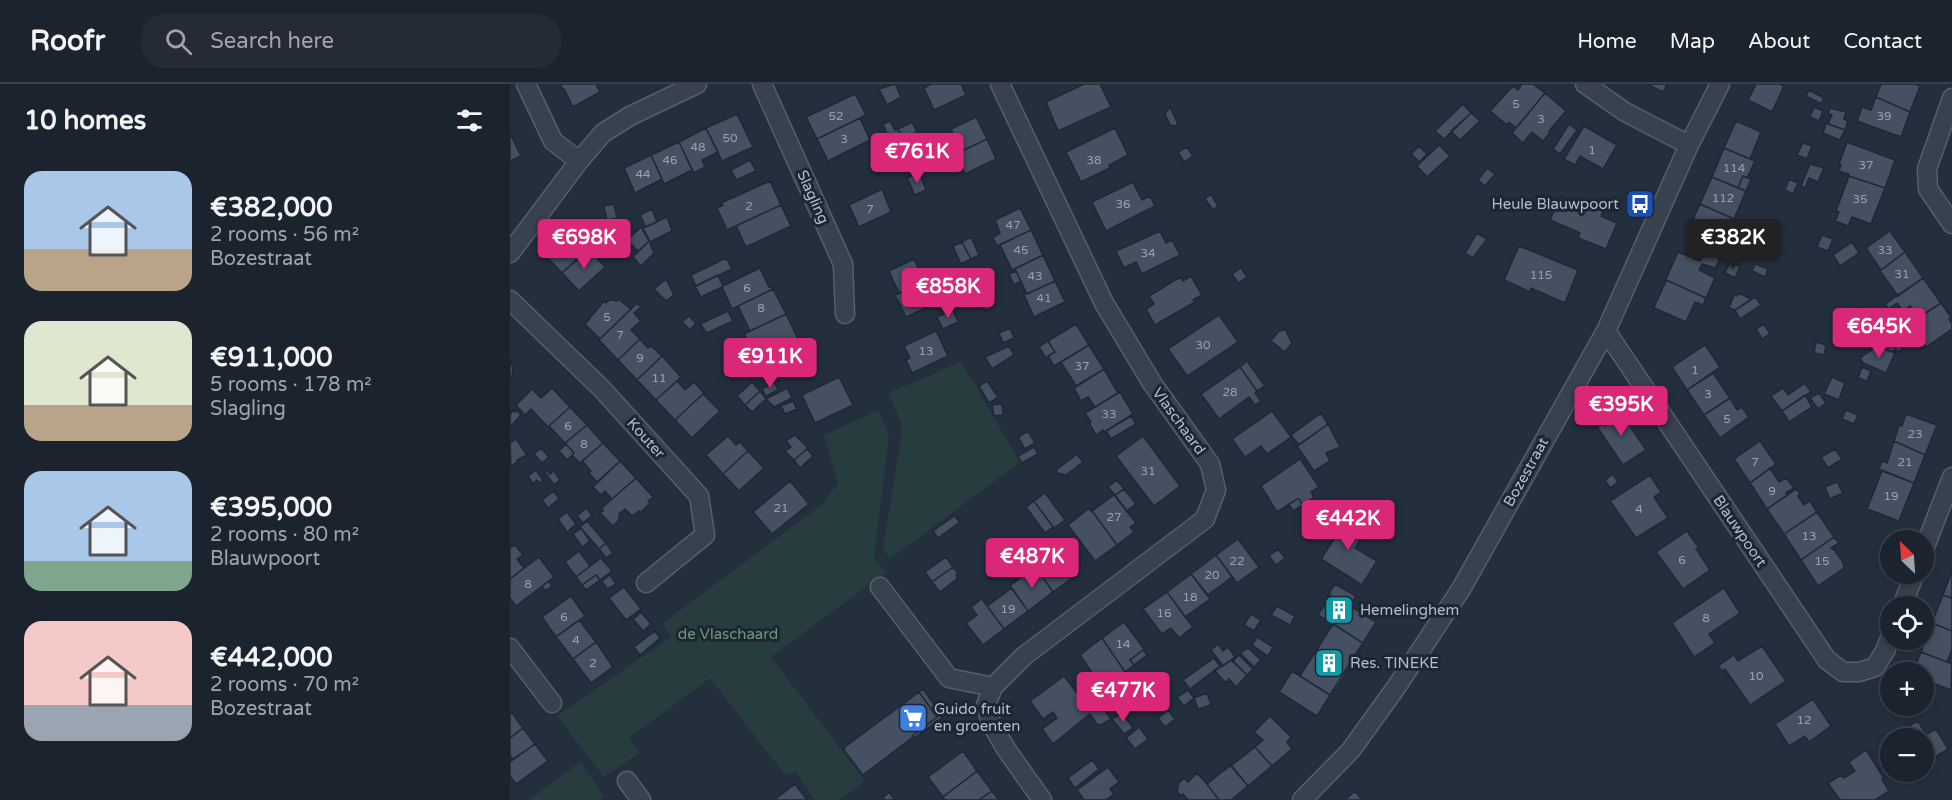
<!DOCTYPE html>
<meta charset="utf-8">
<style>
body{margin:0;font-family:"Varela Round",sans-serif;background:#242b36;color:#f1f3f6;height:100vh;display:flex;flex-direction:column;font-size:22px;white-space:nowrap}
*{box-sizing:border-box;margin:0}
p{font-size:20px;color:#a0a4aa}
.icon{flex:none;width:33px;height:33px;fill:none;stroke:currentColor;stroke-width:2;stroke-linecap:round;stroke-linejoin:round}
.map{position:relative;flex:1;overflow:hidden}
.drawer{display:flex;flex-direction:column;background:#1b232e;width:510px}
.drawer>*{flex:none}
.needle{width:39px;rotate:335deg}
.controls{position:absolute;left:1370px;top:446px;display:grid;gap:12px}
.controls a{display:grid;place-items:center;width:54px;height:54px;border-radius:50%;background:#1b232e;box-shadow:0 3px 9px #0003,0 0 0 2px #39404a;font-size:30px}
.price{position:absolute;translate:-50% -51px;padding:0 14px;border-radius:6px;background:#db2777;color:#fff;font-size:20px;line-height:39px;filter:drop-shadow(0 2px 3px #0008)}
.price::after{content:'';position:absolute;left:50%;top:36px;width:18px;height:14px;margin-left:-9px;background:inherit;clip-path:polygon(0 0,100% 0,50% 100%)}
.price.active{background:#222;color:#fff}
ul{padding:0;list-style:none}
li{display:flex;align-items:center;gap:18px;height:150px;padding:0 24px}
li span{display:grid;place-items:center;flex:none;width:168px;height:120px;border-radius:18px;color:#555}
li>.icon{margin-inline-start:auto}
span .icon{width:72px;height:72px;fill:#fffc;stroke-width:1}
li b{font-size:26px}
h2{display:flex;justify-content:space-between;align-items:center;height:72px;padding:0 24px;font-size:26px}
header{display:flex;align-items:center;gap:36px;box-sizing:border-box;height:84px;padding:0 30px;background:#1b232e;border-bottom:2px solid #39404a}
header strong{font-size:28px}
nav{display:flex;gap:33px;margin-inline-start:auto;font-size:21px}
.search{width:420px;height:54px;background:#242b36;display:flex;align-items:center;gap:15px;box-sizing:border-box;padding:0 21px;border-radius:24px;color:#a0a4aa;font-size:22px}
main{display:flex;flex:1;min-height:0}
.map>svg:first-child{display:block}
.green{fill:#263c3f}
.building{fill:#455162;stroke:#1f2835;stroke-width:1.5}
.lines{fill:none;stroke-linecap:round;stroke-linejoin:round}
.street-casing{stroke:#565f6c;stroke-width:21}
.street{stroke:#38414e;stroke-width:18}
.labels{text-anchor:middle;stroke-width:6;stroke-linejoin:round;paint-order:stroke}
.number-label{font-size:12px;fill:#98a1af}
.street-label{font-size:15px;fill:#b4bcc9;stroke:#1d2633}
.poi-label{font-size:15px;fill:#b4bcc9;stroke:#1d2633;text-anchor:start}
.park-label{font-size:15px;fill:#6b9a76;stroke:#1d2633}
</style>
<header>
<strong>Roofr</strong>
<div class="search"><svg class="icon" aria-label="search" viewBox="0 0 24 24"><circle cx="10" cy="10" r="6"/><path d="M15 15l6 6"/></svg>Search here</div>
<nav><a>Home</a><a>Map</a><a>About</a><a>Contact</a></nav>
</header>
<main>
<section class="drawer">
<h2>10 homes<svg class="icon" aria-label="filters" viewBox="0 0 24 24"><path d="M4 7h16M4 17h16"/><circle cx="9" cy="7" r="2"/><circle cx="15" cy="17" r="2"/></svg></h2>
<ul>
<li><span style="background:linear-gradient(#a9c7e8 65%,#b9a48a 0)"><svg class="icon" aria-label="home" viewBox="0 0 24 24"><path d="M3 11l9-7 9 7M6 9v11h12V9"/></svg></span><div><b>€382,000</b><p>2 rooms · 56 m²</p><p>Bozestraat</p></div></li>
<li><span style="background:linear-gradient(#dfe7d0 70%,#b9a48a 0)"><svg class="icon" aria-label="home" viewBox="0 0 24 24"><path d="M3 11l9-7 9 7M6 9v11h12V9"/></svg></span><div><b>€911,000</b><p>5 rooms · 178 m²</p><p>Slagling</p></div></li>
<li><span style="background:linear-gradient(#a9c7e8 75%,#7fa58c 0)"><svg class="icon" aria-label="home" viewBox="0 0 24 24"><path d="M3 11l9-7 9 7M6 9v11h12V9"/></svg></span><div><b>€395,000</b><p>2 rooms · 80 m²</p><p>Blauwpoort</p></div></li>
<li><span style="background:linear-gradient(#f6c9c9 70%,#9aa5b1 0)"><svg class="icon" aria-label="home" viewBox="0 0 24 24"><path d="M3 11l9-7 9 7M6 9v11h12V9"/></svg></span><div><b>€442,000</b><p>2 rooms · 70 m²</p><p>Bozestraat</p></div></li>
</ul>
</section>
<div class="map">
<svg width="1442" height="716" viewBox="0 0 1442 716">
<rect width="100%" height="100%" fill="#242f3e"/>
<path class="green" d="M451,278L510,378L380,475L373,464L391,354V339L378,309Z
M369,326L379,352L364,475L376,488L261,573L355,697L330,716H305L285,687L276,692L200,594L119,654L129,669L94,693L47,632L161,553L152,540L314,419L328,399L314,351Z
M70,678L94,712L88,716H19Z"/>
<path class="building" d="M50,0H86L90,8L63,23L54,5L53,6Z
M385,0L391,13L377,21L369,5Z
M421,0H451L456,11L424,26L414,4Z
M574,0H590L601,23L548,47L536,18Z
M1012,0H1023L1035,9L1006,44L999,38L997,41L980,27L1003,2L1008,6Z
M1137,0H1157L1153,8Z
M1246,0H1269L1274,2L1262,28L1238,16Z
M1371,0H1405L1410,2L1400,28L1366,13Z
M1299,6L1314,14L1311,20L1296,12Z
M1035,9L1056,27L1039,47L1040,49L1033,57L1022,48L1013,59L1002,49Z
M345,10L356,31L307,55L296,33Z
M1366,13L1400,28L1391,53L1347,37L1352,23L1361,26Z
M953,20L961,29L934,55L925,47Z
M660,23L668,40L665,42L660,41L655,30Z
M1304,23L1313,27L1309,37L1300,33Z
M1320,24L1336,28L1334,35L1338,37L1335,46L1318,40L1322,31L1318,29Z
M961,29L970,37L950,56L941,47Z
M227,30L243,63L212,77L196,44Z
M466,33L477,55L446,70L442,61L447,58L441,45Z
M350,34L360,56L318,77L307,55Z
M380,37L385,46L388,45L393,55L374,64L369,54L377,50L373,40Z
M1226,37L1251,48L1240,75L1214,64Z
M402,38L407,48L393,55L388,45Z
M1316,39L1335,46L1330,56L1313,49Z
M1059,40L1067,46L1050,70L1043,65Z
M1074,42L1107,61L1093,85L1070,72L1065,81L1054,75Z
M196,44L208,68L192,76L195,83L184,89L169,58Z
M605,44L618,71L599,81L600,84L571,98L556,68Z
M407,48L411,57L397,64L393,55Z
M0,49L11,72L0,77Z
M477,55L486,75L455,90L446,70Z
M391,57L395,67L382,73L378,64Z
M169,58L182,86L154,100L141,71Z
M1337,58L1385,76L1375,104L1339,92V90L1329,87L1331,81L1329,80Z
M1293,59L1302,62L1297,75L1287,71Z
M929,61L940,72L917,93L907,82Z
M909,62L917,70L909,78L901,70Z
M677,63L683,72L674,78L668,68Z
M1214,64L1245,77L1237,94L1233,92L1228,104L1202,93Z
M141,71L152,95L125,109L114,84Z
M240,76L246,87L226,96L221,86Z
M1300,80L1314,84L1308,98L1299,94L1295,104L1291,102Z
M977,84L985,90L975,102L968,96Z
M409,88L416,106L405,111L397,94Z
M1233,92L1241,95L1236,107L1228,104Z
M1339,92L1375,104L1361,140L1342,133L1338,142L1325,137L1329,128L1326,127Z
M1202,93L1236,107L1224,135L1190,120Z
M1279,95L1288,99L1283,110L1275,106Z
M260,97L271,121L217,146L207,124L213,121L211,119Z
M623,98L632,116L640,112L645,122L596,147L582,118Z
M372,105L381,128L349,143L339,121Z
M701,110L708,122L703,126L695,115Z
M1050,112L1078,125L1081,117L1095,123L1091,132L1107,139L1096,165L1068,154L1070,149L1040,136Z
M104,120L107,134L97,136L94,122Z
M1190,120L1224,135L1218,148L1223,151L1218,161L1208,157L1210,153L1202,149L1200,155L1210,159L1205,171L1182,161L1185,153L1197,158L1198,155L1185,149L1188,143L1181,140Z
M271,121L281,142L236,163L226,142Z
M510,124L521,146L487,162L483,154L490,149L485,136Z
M142,125L147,138L136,143L130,131Z
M157,133L162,147L140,158L133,144Z
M70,140L78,149L68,157L60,149Z
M131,143L139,157L128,167L117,156Z
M521,146L533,171L502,186L490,161Z
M650,147L656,159L662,156L670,171L632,190L626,178L614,184L606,167Z
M1380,147L1395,168L1371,186L1356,164Z
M60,148L68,157L77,149L86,158L52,189L35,171Z
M967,149L977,155L963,174L955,169Z
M1312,151L1323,155L1318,167L1307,163Z
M461,153L469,171L461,175L452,158Z
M139,157L144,169L131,182L123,173Z
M452,158L461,175L451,180L443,162Z
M1342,158L1349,169L1330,182L1323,171Z
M1009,162L1068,186L1055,219L1021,204L1020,208L994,196Z
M79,165L95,183L69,207L52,189Z
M1168,168L1190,177L1194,169L1210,175L1205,184L1192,180L1189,186L1205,194L1196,214L1154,195H1156Z
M1395,168L1413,194L1388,212L1370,187Z
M533,171L545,197L517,210L505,185Z
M216,174L222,185L186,202L181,191Z
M404,175L414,198L389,209L379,187Z
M1220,178L1230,182L1225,194L1215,189Z
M1245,180L1258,185L1255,193L1242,187Z
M250,184L259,203L261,202L263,205L222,225L212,203L191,213L185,202L208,191L213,202Z
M731,184L737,193L728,199L722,190Z
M506,187L511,197L504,201L499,190Z
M681,192L692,211L683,216L685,218L645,241L636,225L644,220L639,212L670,193L673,197Z
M1413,194L1431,219L1408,234L1400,222L1393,227L1387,219L1379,225L1375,220Z
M156,195L164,211L156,217L144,205Z
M1154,195L1196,214L1193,221L1185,218L1176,238L1142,223H1144L1156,197Z
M545,197L555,218L524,233L514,211Z
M414,198L425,220L396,233L385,211Z
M263,205L276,230L240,247L228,222Z
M1229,209L1241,215L1225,226L1219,224L1224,211L1227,212Z
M478,213L483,223L475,227L471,216Z
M1245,213L1251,221L1230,235L1225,226Z
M108,215L121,225L90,255L75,240L94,217L96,219L100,216L107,217Z
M127,219L131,223L124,229L131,237L121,246L130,255L108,276L89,256Z
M1431,219L1441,233L1439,235L1442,240V245L1416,263L1400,240Z
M1347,223L1355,233L1344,242L1336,232Z
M443,226L448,238L433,245L427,233Z
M218,227L223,237L197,249L190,240Z
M276,230L288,255L246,275L234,250Z
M709,231L728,258L677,292L658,265Z
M179,232L186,239L180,246L172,238Z
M566,240L579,261L544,282L538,272L545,268L538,257Z
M1254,240L1260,250L1252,255L1246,245Z
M500,244L504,254L493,259L489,249Z
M775,245L782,259L775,268L761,257L768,248Z
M426,247L438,272L402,289L396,276L400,274L394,262Z
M1388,251L1396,262L1388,268L1385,265L1383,268L1370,263Z
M130,255L138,264L141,262L152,272L127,296L108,276Z
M288,255L301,280L262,298L251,273Z
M538,257L545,268L536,274L529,263Z
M1306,258L1316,261L1314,271L1304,269Z
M579,261L594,285L566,302L551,278Z
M1195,261L1210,283L1177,306L1162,283Z
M499,262L504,271L482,285L475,273Z
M1367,262L1385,269L1376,289L1353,279L1350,274Z
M152,272L171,293L146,316L127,296Z
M0,275L3,284L2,293H0Z
M737,277L755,302L747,307L730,283Z
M730,283L747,307L745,309L751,317L745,321L739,313L709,335L691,310Z
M1352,283L1361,287L1357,297L1348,294Z
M594,285L608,309L585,323L578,313L571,317L564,304Z
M1203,289L1220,314L1194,331L1177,306Z
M329,293L343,321L305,339L292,311Z
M1322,293L1335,299L1329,316L1314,310Z
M167,297L175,306L184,298L194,309L165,336L146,316Z
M477,297L488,313L479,319L469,302Z
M242,298L250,307L235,321L227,312Z
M264,298L268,306L256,312L252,305Z
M1295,299L1301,308L1272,327L1261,312L1273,304L1278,311Z
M42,304L60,323L38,343L21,325L15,331L6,321L22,305L31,314Z
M277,304L282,314L264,323L256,315Z
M250,307L256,315L242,328L235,321Z
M610,308L623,330L594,348L593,346L586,351L579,339L581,338L575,329Z
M1309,309L1316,319L1308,325L1300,314Z
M193,310L210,327L182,354L165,336Z
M1295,311L1302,323L1279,338L1272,327Z
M1220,314L1227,326L1232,323L1239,333L1210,354L1194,331Z
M283,317L287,325L275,330L271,322Z
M492,320L493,331L484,332L482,321Z
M60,323L77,341L55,359L39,342Z
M1108,324L1136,366L1113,381L1087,343L1097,337L1094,333Z
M3,326L5,328L6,326L11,331L2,341L0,339V331Z
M1336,326L1348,331L1344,340L1332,335Z
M762,327L781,353L757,370L751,362L735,373L722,355Z
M811,329L818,340L789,361L781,351Z
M1396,330L1427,341L1415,371L1384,357L1389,341L1392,342Z
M621,332L626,340L601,355L596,347Z
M818,340L830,363L816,369L820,377L804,387L787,362Z
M77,341L93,359L70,379L62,371L64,369L55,359Z
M518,347L525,359L515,365L508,353Z
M285,351L298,364L284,376L275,367L281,363L276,357Z
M218,352L226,361L230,358L238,367L213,390L196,371Z
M633,352L670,402L644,422L606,372Z
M6,355L17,371L7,376V378L1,382L0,359Z
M1250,357L1266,380L1240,399L1224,375Z
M1384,357L1415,371L1404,399L1369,385L1372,377L1377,379Z
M93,359L110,377L87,398L79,389L81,387L72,377Z
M56,360L64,369L57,376L49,367Z
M524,363L528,370L512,379L508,372Z
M31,364L39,373L32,379L24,370Z
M297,365L303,372L290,384L284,376Z
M1325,365L1332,375L1318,384L1311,373Z
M238,367L254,384L229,407L213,390Z
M567,370L573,378L556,391L548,389L546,386Z
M790,375L809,403L801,408L804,413L793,421L789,415H787L767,428L751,402Z
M110,377L126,394L102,415L95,407L91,411L83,403Z
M1260,384L1269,398L1276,394L1284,404L1276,409L1278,411L1257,425L1240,399Z
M26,386L33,396L29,399L27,396L23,400L18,392Z
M37,386L40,390L44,387L50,396L44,401L34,387Z
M1372,387L1404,399L1389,437L1357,425Z
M1103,390L1108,398L1100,404L1095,396Z
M1140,391L1151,408L1144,413L1158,434L1126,454L1100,417Z
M126,394L143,413L138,417L140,419L130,429L129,427L122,432L115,425L109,430V436L103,442L90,429L93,427L92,424Z
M607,396L614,405L605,411L598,403Z
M280,397L299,420L262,450L243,428Z
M1327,398L1333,409L1320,415L1315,403Z
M614,405L626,420L617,427L605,411Z
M1286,405L1290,410L1288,412L1294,421L1300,417L1307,428L1274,450L1257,425Z
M44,407L49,415L38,424L32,416Z
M535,409L555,436L544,444L524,417Z
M604,411L626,439L620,443L624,448L607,461L582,427Z
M787,415H789L793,421L783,427L779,420Z
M524,417L543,443L535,449L516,423Z
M76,424L82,431L73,439L67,432Z
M578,425L582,427L607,461L585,477L558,441Z
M57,428L66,440L57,448L48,435Z
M822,428L856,447L845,464L867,477L852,501L811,475L831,444L817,435Z
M1307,428L1324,453L1291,476L1274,450Z
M444,432L450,438L428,454L423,447Z
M77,437L96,459L89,465L70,443Z
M71,444L80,457L72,463L63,450Z
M1177,447L1189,464L1186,465L1200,486L1173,505L1146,468Z
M1324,453L1329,459L1321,464L1325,467L1333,478L1334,484L1308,502L1291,476Z
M728,455L749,483L727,499L706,471Z
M96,459L103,469L96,474L89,465Z
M5,461L13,471L7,475L14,484L0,495V464Z
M768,465L775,474L766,481L759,472Z
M69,467L80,482L66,493L55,478Z
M548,469L565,492L543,508L527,485Z
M706,471L722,493L698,511L681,490Z
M29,473L44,493L6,522L0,514V495Z
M436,473L443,483L422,498L415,488Z
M91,474L102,487L90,496L86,491L72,501L66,493Z
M525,482L543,508L518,527L500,502Z
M443,483L448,489L446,491L448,494L430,508L422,498Z
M1442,487V514L1433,511Z
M681,490L700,515L675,533L657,508Z
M86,491L90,496L76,506L72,501Z
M100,491L106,500L97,505L92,497Z
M39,497L42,502L35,507L32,502Z
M825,500L846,512L840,522L866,538L853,559L808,531L821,511L819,509Z
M114,503L131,525L116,536L99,514Z
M502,504L518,527L494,545L477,522Z
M1214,504L1230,529L1199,550L1205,559L1184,573L1162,539Z
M657,508L683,543L669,554L661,544L652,550L633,525Z
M1433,511L1442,514V547L1422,539Z
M61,512L75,532L46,553L32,533Z
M472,515L494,545L473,561L456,539L467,531L461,523Z
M767,522L785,532L780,541L761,531Z
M131,528L141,540L133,547L123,535Z
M741,530L751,536L744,547L734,541Z
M69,536L86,558L63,575L46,553Z
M614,538L634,565L620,576L624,581L615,588L592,554Z
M1422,539L1442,547V566L1437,578L1411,568Z
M823,540L853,559L820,611L790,592Z
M145,547L150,554L130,571L124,563Z
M747,553L763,563L758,572L742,561Z
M592,554L615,588L606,595L608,598L595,608L570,571Z
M86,558L103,583L81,599L63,575Z
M708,560L713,567L718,563L725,573L713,582L701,566Z
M1252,562L1276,597L1240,621L1215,585L1212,587L1208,582L1224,571L1228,577Z
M738,564L751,576L744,583L730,569Z
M633,566L637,571L624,581L620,576Z
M848,566L850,567L827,604L825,603Z
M1411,568L1442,580L1441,606L1413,595V588H1403Z
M729,571L743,585L737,591L723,577Z
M704,574L710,582L680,605L673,596Z
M721,576L737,591L726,603L719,595L716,599L705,587Z
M782,587L820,611L807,632L769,608Z
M554,592L570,613L580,605L601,635L591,641L587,640L580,630L543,660L532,645L547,634L543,628L533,635L520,617Z
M413,605L433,633L404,654L402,652L427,633L409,608Z
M678,606L684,614L674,622L667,613Z
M409,608L427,633L402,652L403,653L353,691L334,666L335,663Z
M697,609L701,621L688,625L684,614Z
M1303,615L1321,642L1299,658L1295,652L1279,662L1265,640Z
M658,626L665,635L655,643L648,634Z
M2,629L13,644L0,654V630Z
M612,629L623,644L614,650L602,635Z
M760,632L781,653L777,658L782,665L762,682L745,663L753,656L744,648Z
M1408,637L1416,651L1426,645L1438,665L1413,680V654H1380V655L1378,653Z
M629,643L638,655L625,665L616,654Z
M13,644L25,660L3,675L0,671V654Z
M25,660L38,677L6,700L0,692V678Z
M745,663L762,682L738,702L721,682Z
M1356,666L1374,694L1372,695L1379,707L1365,716H1330L1318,699L1331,691L1334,694L1345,687L1339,678Z
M453,667L467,687L433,713L418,693Z
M582,676L589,685L565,704L558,694Z
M721,681L738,702L721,716H709L697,700Z
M598,683L609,698L600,705L604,710L596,716H574L567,706Z
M467,687L482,707L469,716H435L433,713Z
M687,689L697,700L709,716H678L673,710L670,712L667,706L669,699L674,694L678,698Z
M285,700L297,716H264Z
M482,707L489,716H469Z
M845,707L852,716H835Z
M379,708L385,716H375L373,714Z"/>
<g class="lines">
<g class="street-casing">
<path id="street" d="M16,0L43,57L69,77
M252,0L333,180L335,230
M490,0L594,219L642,299L700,380L706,406L695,435L514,572L483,603L476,621L481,639L496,665L532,716
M1075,0L1115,28L1179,61
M1442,14L1417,85L1418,105L1442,140
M0,169L69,77L93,49L120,32L187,0
M0,216L92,305L189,412L195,451L136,499
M1096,247L1317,576L1333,588H1349L1365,583L1375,567L1380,554
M1413,468L1442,393
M370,503L439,594L483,603
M1392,522L1405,489
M0,564L42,619
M117,697L131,716
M792,716L841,666L887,602L951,505L1096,247L1179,61L1210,0"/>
</g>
<use href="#street" class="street"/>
</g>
<defs>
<g id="bus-square" transform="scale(1.5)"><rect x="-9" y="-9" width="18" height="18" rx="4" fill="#1a4fb4" stroke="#1d2633"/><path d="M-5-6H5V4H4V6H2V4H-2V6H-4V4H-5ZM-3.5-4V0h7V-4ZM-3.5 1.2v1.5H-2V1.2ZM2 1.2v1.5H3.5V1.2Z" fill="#fff"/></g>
<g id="building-square" transform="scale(1.5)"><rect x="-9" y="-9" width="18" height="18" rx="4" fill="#0f9aa8" stroke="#1d2633"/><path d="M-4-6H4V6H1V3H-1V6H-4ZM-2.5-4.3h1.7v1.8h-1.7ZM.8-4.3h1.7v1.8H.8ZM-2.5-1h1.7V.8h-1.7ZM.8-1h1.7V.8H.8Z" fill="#fff"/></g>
<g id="supermarket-square" transform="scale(1.5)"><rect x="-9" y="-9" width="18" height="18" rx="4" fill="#3f7fe0" stroke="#1d2633"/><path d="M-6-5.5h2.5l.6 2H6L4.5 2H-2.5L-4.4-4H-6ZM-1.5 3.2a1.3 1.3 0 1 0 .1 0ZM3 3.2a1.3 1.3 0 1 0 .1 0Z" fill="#fff"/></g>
</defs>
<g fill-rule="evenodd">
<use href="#bus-square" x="1130" y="120"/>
<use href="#building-square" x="829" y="526"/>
<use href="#building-square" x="819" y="579"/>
<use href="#supermarket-square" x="403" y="634"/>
</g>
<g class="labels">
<g class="number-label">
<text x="1006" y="24">5</text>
<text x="326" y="36">52</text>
<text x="1374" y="36">39</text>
<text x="1031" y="39">3</text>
<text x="220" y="58">50</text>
<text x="334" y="59">3</text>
<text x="188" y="67">48</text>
<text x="1082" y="70">1</text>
<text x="160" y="80">46</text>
<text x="584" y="80">38</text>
<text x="1356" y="85">37</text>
<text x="1224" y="88">114</text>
<text x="133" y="94">44</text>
<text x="1213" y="118">112</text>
<text x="1350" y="119">35</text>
<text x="613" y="124">36</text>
<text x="239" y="126">2</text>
<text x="360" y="129">7</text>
<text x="503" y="145">47</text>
<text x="511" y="170">45</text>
<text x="1375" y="170">33</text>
<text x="638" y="173">34</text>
<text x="1392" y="194">31</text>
<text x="1031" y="195">115</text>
<text x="525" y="196">43</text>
<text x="237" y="208">6</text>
<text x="534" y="218">41</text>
<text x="251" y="228">8</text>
<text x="97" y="237">5</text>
<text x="110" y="255">7</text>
<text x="693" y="265">30</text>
<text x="416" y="271">13</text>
<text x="130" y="278">9</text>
<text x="572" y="286">37</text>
<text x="1185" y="290">1</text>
<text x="149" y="298">11</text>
<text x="720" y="312">28</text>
<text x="1198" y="314">3</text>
<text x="599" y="334">33</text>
<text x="1217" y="339">5</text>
<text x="58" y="346">6</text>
<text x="1405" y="354">23</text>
<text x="74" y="364">8</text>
<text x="1245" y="382">7</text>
<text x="1395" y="382">21</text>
<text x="638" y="391">31</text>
<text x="1262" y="411">9</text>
<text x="1381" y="416">19</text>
<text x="271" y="428">21</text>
<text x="1129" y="429">4</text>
<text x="604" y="437">27</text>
<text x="1299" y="456">13</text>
<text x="1172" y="480">6</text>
<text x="727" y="481">22</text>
<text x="1312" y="481">15</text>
<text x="702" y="495">20</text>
<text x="18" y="504">8</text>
<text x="680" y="517">18</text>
<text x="498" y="529">19</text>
<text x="654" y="533">16</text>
<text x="54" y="537">6</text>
<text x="1196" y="538">8</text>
<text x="66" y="560">4</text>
<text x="613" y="564">14</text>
<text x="83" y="583">2</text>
<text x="1246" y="596">10</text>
<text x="1294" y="640">12</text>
</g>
<g class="street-label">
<text transform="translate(303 113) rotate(66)" y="5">Slagling</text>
<text transform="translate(669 337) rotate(54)" y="5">Vlaschaard</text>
<text transform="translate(136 354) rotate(48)" y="5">Kouter</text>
<text transform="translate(1016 388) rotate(-61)" y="5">Bozestraat</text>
<text transform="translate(1230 447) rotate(56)" y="5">Blauwpoort</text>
</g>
<g class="poi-label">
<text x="1109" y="125" text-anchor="end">Heule Blauwpoort</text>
<text x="850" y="531">Hemelinghem</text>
<text x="840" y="584">Res. TINEKE</text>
<text x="424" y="630">Guido fruit<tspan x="424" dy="17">en groenten</tspan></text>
</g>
<g class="park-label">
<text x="218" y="555">de Vlaschaard</text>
</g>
</g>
</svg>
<div class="controls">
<a><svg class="needle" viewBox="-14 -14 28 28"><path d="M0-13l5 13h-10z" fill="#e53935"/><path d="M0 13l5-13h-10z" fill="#a0a4aa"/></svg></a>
<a><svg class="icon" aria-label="locate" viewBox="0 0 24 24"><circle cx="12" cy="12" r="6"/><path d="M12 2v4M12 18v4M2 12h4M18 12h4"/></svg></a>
<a>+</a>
<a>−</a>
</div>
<b class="price" style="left:407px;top:100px">€761K</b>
<b class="price" style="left:74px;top:186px">€698K</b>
<b class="price active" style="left:1223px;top:186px">€382K</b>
<b class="price" style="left:438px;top:235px">€858K</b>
<b class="price" style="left:1369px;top:275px">€645K</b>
<b class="price" style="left:260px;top:305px">€911K</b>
<b class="price" style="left:1111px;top:353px">€395K</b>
<b class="price" style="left:838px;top:467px">€442K</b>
<b class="price" style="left:522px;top:505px">€487K</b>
<b class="price" style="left:613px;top:639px">€477K</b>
</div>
</main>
